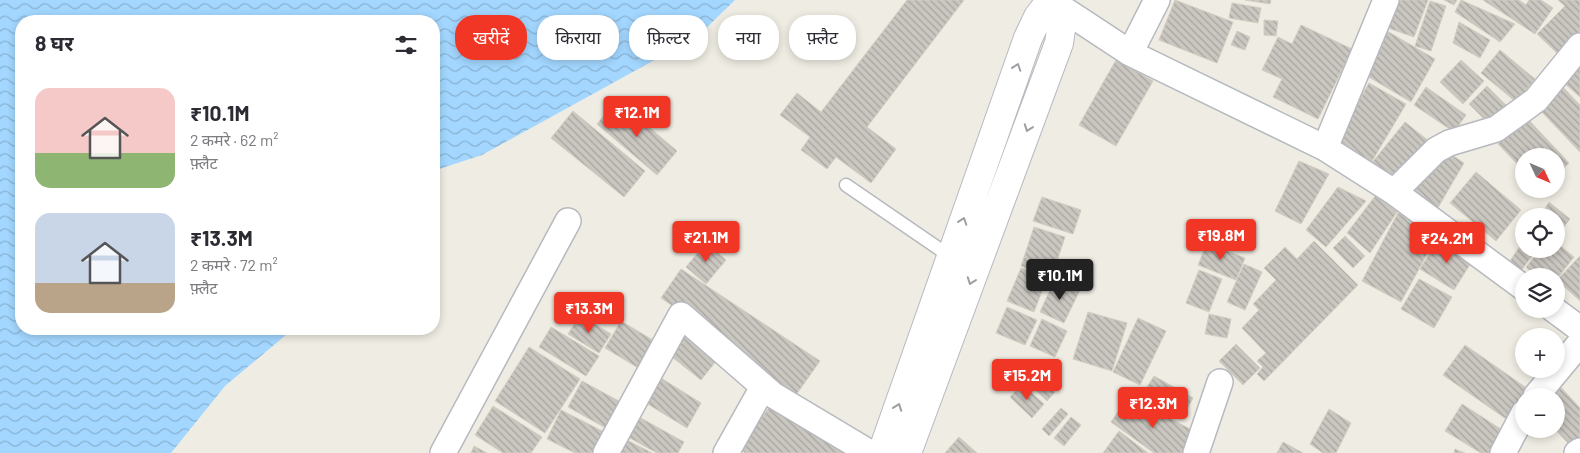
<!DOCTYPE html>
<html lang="hi">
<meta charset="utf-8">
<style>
body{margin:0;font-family:Barlow,"Noto Sans Devanagari",sans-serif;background:#f7f7f7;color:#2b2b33;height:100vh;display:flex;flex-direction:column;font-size:19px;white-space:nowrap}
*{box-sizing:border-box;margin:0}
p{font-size:16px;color:#7c7c81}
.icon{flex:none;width:28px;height:28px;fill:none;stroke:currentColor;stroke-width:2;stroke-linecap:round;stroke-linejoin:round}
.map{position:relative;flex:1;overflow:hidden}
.drawer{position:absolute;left:15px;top:15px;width:425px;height:320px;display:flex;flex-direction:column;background:#fff;border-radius:20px;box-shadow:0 2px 8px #0003}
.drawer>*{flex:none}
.guide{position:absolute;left:455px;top:15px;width:475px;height:45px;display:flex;gap:10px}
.needle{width:32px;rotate:134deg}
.tools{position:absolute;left:1515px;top:148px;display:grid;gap:10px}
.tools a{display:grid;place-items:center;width:50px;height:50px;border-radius:50%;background:#fff;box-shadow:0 2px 8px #0003;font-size:25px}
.price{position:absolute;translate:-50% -42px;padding:0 11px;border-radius:5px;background:#f23626;color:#fff;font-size:16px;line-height:32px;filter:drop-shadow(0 1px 2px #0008)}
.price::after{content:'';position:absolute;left:50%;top:30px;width:15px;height:11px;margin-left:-8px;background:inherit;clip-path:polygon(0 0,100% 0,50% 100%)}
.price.active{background:#222;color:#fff}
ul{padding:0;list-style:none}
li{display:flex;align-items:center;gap:15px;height:125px;padding:0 20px}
li span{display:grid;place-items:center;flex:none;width:140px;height:100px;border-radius:15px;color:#555}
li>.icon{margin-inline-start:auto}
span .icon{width:60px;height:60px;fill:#fffc;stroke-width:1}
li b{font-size:21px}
h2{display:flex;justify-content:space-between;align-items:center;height:60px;padding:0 20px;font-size:21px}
.pill{padding:0 18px;border-radius:20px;background:#fff;box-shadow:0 2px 8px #0003;font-size:18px;line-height:45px}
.pill.active{background:#f23626;color:#fff}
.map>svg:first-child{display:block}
.water{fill:url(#water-waves)}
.building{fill:url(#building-back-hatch);stroke:#d4cec1}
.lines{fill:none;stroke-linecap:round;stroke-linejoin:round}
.lane-casing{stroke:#b6b9be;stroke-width:15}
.street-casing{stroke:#b6b9be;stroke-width:28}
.secondary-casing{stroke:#b7bac0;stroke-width:30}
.lane{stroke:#fff;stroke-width:12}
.street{stroke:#fff;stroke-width:25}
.secondary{stroke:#fff;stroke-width:28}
.oneway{stroke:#9d9fa3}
</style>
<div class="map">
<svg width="1580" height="453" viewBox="0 0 1580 453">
<defs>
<pattern id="water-waves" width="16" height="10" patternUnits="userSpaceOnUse" patternTransform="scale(1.25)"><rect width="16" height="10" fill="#a3d7ff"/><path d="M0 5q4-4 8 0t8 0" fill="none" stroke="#88b2d2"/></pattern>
<pattern id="building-back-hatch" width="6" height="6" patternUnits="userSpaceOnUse" patternTransform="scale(1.25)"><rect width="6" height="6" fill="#cac6c0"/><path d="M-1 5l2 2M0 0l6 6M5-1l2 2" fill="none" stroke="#a7a4a0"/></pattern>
</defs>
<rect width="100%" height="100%" fill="#efece3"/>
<path class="water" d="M0,0H735L698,36L482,155L439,169L434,178V21H21V329H293L225,386L171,453H0Z"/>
<path class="building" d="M907,0H964L867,127L896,149L871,183L836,157L827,169L801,150L810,137L780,115L797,93L821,112Z
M1175,0L1233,22L1217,63L1159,40Z
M1245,0H1271L1270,4Z
M1399,0H1428L1414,37L1388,28Z
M1444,0H1457L1454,5Z
M1461,0L1515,24L1500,42L1455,12Z
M1483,0H1519L1526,5L1529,0H1541L1553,8L1535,34Z
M1558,0H1580V32L1558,54L1537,34L1565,6Z
M1430,1L1446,6L1431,51L1415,46Z
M1232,3L1261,8L1258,23L1229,18Z
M1264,20L1278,21L1276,36L1264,35Z
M1459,22L1490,40L1480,58L1453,43Z
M1301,25L1352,49L1318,119L1273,97L1282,79L1262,70L1278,37L1292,44Z
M1237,31L1250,37L1245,50L1231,45Z
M1387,31L1435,59L1411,102L1362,73Z
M1500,50L1535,79L1516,102L1481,73Z
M1116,60L1153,81L1116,146L1079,125Z
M1461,60L1484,81L1463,104L1440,82Z
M1580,64V97L1564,83Z
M1369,83L1406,104L1368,168L1332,147Z
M1560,84L1580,105V152L1537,107Z
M1487,86L1508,107L1490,125L1469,104Z
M1426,87L1466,115L1454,132L1414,105Z
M617,100L677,151L657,175L597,124Z
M573,111L645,171L624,197L551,138Z
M1526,117L1569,163L1556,176V156H1524V171L1498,144Z
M1405,122L1430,142L1396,184L1371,164Z
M1443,149L1464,163L1436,211L1406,191Z
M1299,161L1329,174L1301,224L1275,211Z
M1476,172L1521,210L1496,241L1450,203Z
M1338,187L1366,201L1326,247L1306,230Z
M1376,195L1397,212L1370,253L1347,233Z
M1042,197L1081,210L1073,234L1033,221Z
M1549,202L1570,219L1560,232H1556V216H1540Z
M1398,213L1438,234L1401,302L1362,281Z
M1034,227L1065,237L1056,264L1040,258L1036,271L1021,266Z
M1345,236L1365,256L1353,268L1333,248Z
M1440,237L1474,258L1454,290L1420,269Z
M1524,240V249H1537L1521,271L1510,261Z
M1314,241L1358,285L1264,381L1257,374L1263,367L1257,361L1266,353L1242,328L1259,310L1253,304L1276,280L1264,268L1285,247L1297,259Z
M1556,242L1574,257L1556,280V276H1537L1526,267L1541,249H1556Z
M706,243L726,260L706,284L686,267Z
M1207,243L1245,258L1236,280L1198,265Z
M1580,256V301L1557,280Z
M1244,264L1262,272L1245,310L1227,302Z
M1021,268L1047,278L1034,312L1007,301Z
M681,269L820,361L791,402L731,346L661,298Z
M1199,270L1222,279L1209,312L1186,303Z
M1055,279L1080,290L1064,323L1040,312Z
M1419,279L1452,297L1434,328L1401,309Z
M1007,307L1037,320L1025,345L996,333Z
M1088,312L1127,323L1112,371L1073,359Z
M1209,314L1231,319L1227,338L1205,334Z
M580,315L611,334L599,353L568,334Z
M1138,318L1166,331L1140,385L1113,372Z
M1042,319L1067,331L1055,357L1030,346Z
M621,321L661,345L645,372L605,348Z
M551,327L599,356L586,376L539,347Z
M683,327L721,355L701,380L667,353Z
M1236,344L1260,368L1243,385L1219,361Z
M1465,345L1531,391L1527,396H1524V401L1509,421L1443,375Z
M529,347L580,379L545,433L495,401Z
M1034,371L1055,392L1047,401L1025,380Z
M656,375L701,403L687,428L641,400Z
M1154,376L1193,398L1182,418L1142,395Z
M582,381L628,406L613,432L568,407Z
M1022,384L1044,404L1032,418L1010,397Z
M1558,384L1580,408V447L1575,451L1555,429H1556V396H1545Z
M1128,397L1196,432L1184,453H1154L1111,422Z
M1462,404L1510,435L1498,453H1481L1445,431Z
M771,405L849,453H745L739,448Z
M493,406L542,437L531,453H503L475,435Z
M1061,408L1068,414L1049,436L1042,429Z
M1329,409L1351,423L1336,453H1323L1310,444Z
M561,410L612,436L603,453H575L547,439Z
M639,417L684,442L678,453H657L628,437Z
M1071,417L1081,425L1064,446L1054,438Z
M1119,431L1148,453H1103Z
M621,437L652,453H612Z
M959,437L977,453H945Z
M1283,442L1303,453H1277Z
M474,446L487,453H471Z
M1455,449L1465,453H1454Z"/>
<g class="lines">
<g class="lane-casing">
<path id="lane" d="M846,185L951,257"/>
</g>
<g class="street-casing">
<path id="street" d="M1051,1L1130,53L1325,148L1394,192L1524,288
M1130,53L1157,0
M1325,148L1386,0
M1394,192L1436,150L1449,143L1496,129L1536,100L1580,46
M1553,309L1580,329
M1536,396L1580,343
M443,453L568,221
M606,453L681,315L773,395L870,453
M726,453L763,387
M1196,453L1220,382
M1503,453L1524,413
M1577,453L1580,451"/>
</g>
<g class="secondary-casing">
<path id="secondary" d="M882,453L1028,38L1038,17L1051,0
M907,453L1059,43L1062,23L1051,1"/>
</g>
<use href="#lane" class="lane"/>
<use href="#street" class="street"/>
<use href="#secondary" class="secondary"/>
</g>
<defs><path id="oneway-chevron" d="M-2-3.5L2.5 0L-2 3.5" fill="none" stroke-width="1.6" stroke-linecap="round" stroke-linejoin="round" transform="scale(1.25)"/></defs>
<g class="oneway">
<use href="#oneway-chevron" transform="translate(1017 67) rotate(-71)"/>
<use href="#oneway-chevron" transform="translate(1028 128) rotate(110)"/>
<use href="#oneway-chevron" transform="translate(963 221) rotate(-71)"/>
<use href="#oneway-chevron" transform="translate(971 281) rotate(110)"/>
<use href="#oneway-chevron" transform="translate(898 407) rotate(-70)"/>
</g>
</svg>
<div class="tools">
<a><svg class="needle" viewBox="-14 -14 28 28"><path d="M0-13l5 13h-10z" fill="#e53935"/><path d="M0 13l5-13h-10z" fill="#7c7c81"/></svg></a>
<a><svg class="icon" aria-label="locate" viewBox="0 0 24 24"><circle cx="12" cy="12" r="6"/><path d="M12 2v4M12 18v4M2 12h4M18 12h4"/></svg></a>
<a><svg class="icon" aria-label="layers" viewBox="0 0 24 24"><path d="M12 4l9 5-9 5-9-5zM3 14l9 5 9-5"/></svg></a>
<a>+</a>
<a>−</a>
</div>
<b class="price" style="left:637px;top:138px">₹12.1M</b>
<b class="price" style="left:1221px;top:261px">₹19.8M</b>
<b class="price" style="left:706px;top:263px">₹21.1M</b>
<b class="price" style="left:1447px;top:264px">₹24.2M</b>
<b class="price active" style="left:1060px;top:301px">₹10.1M</b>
<b class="price" style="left:589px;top:334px">₹13.3M</b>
<b class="price" style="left:1027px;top:401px">₹15.2M</b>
<b class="price" style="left:1153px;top:429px">₹12.3M</b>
<div class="guide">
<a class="pill active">खरीदें</a>
<a class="pill">किराया</a>
<a class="pill">फ़िल्टर</a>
<a class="pill">नया</a>
<a class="pill">फ़्लैट</a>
</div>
<section class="drawer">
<h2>8 घर<svg class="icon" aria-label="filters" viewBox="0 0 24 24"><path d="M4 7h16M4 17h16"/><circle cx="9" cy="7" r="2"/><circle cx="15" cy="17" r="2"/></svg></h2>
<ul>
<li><span style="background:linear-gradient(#f6c9c9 65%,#8fb573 0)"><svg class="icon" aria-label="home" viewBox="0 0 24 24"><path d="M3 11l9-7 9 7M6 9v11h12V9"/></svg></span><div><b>₹10.1M</b><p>2 कमरे · 62 m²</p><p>फ़्लैट</p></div></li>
<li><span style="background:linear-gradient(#c9d6e8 70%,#b9a48a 0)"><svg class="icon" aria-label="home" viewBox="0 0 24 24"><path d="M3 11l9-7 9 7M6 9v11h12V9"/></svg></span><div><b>₹13.3M</b><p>2 कमरे · 72 m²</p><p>फ़्लैट</p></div></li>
</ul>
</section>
</div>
